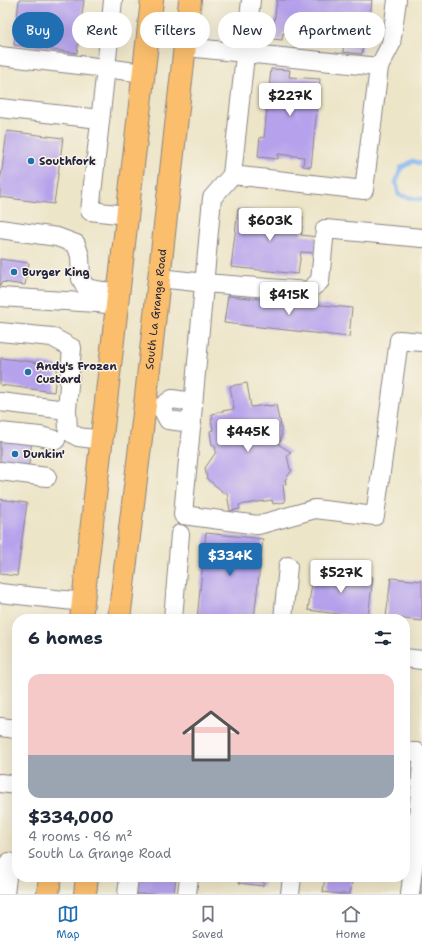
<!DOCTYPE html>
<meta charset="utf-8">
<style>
body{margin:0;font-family:"Shantell Sans",sans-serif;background:#f6f6f7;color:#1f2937;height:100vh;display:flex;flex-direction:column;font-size:15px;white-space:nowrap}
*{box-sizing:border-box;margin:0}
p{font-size:13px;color:#747a83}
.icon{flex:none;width:22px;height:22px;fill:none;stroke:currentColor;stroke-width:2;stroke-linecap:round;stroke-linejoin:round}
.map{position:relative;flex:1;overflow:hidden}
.sheet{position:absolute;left:12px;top:614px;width:398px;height:268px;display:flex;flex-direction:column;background:#fff;border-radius:16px;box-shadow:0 4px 16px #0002}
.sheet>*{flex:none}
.top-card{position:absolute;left:12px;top:12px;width:398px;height:36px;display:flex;gap:8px}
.price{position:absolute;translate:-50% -34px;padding:0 9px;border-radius:4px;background:#fff;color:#222;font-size:13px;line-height:26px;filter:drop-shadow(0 1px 2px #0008)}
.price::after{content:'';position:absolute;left:50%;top:24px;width:12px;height:9px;margin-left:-6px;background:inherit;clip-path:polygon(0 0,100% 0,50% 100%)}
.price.current{background:#1f6fb2;color:#fff}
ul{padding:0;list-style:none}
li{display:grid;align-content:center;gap:8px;height:212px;padding:0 16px}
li+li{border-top:1px solid #e0e1e3}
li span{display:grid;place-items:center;height:124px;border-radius:12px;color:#555}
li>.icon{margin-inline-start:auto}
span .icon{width:72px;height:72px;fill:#fffc;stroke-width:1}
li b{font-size:17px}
h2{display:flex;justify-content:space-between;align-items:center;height:48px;padding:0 16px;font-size:17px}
.tag{padding:0 14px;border-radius:18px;background:#fff;box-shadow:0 4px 16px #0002;font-size:14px;line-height:36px}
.tag.current{background:#1f6fb2;color:#fff}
.menu{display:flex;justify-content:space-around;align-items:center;height:56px;border-top:1px solid #e0e1e3;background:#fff;font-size:11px;color:#747a83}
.menu a{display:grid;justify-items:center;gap:2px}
.menu .current{color:#1f6fb2}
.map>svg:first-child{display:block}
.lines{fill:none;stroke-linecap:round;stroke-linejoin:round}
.stream{stroke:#84b5f0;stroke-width:4.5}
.building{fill:#b6a2ec}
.minor-casing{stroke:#888482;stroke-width:20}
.highway-casing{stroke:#888482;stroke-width:24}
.minor{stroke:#fff;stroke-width:18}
.highway{stroke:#fabe6d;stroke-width:22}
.poi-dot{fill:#1f6fb2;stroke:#f7f3e8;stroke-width:1.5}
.labels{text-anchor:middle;stroke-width:3;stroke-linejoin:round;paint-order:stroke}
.poi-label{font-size:11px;font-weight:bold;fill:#22223b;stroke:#f7f3e8;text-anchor:start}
.street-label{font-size:11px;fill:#22223b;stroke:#f7f3e8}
</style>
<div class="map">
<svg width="422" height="894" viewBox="0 0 422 894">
<rect width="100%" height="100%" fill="#f7f3e8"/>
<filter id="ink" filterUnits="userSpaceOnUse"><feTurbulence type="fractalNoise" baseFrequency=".025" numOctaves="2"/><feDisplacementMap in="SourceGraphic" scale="8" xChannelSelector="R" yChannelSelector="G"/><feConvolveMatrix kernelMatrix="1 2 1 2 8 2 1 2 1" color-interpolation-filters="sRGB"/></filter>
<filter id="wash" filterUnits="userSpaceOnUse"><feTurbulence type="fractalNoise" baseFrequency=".012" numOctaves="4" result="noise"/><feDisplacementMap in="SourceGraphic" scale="16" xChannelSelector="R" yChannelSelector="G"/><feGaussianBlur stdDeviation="0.9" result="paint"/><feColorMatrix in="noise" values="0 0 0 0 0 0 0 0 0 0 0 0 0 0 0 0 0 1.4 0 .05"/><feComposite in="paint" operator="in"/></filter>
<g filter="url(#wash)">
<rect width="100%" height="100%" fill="#ede5c8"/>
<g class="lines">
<path class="stream" d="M422,164L413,161L401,168L396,182L399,195L416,199H422"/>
</g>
<g id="blocks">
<path class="building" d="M19,0H84L77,53L14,45Z
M277,0H372L367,41H363L362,54L343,52L344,40L283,33L282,40L272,39Z
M271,69L290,70L289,77L320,79L311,167L303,166L304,157L278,154V159L258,157L260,137L264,138Z
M7,131L63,138L54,204L0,197V184Z
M238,209L303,217L301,235L317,237L315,253L301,252L298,274L231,267Z
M0,259L29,263L25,285L2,282L0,286Z
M228,296L352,308L349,337L224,323Z
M1,358L57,365L54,392L0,385V367Z
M247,383L251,407L267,405L268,406L276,405L279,420H280L282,436H281V441H278V444L291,452L287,455L290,469L292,470L285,480L286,484L283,485L285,502L273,504L272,500L239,505L240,509L230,511L227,493H222L221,490L207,479L205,468L216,452L215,445H212L210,431L213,430L211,419H213L212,414L217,413V412L234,409L230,386Z
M0,435L32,440L28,472L0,468Z
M0,499L27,503L17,576L0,574Z
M206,533L263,539L254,619H197Z
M314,569L373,577L368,618L308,610Z
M391,578L422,581V621L386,617Z
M416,873H422V894H416Z
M136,877H176L174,894H135Z
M240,877H264L263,886L239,883Z
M325,877H353L350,894H340L323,892Z"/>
</g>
</g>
<g filter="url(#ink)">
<use href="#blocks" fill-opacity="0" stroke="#888482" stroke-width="1"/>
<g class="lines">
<g class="minor-casing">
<path id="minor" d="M113,0L106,68L143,73
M251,0L232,175L364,190L379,67L391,44L397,0
M186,47L379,67
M0,56L106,68L90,211L127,215
M0,108L100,119
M232,175L212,198L183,515L258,525L315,509L375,516L399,340L422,342
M0,229L57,237L76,244L80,256L81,279L86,288L103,291L118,292
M159,278L205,283L308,291L320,281L325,229L422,238
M0,297L97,303L117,305
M0,332L52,337L72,348L67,410L68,431L78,437L102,440
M0,402L67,410
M192,423L168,420L161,407L172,399L193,402
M0,432L40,436L56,440
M0,471L47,477
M0,593L83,602
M173,619L180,534
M283,619L288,566
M405,658L422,660
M0,727L17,729
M405,752H417L422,757
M0,783L17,785
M5,894L9,862
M127,894L129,877
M187,894L189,877
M290,894L292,877
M410,894L416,844L422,763"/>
</g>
<g class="highway-casing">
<g id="highway">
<path d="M81,619L152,0"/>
<path id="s1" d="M119,619L145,405L190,0"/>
<path d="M48,894L50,877"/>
<path d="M85,894L87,877"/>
</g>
</g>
<use href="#minor" class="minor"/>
<use href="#highway" class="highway"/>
</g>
</g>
<g class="poi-dot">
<circle cx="31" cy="161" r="4"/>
<circle cx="14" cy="272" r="4"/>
<circle cx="28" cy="372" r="4"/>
<circle cx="15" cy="454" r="4"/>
</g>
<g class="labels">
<g class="poi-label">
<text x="39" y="165">Southfork</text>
<text x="22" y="276">Burger King</text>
<text x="36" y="370">Andy's Frozen<tspan x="36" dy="13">Custard</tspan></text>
<text x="23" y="458">Dunkin'</text>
</g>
<g class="street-label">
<text dy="4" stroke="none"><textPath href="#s1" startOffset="312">South La Grange Road</textPath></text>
</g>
</g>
</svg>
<b class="price" style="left:290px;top:117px">$227K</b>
<b class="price" style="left:270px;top:242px">$603K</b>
<b class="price" style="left:289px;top:316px">$415K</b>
<b class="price" style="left:248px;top:453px">$445K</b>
<b class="price current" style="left:230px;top:577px">$334K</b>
<b class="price" style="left:341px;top:594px">$527K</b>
<div class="top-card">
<a class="tag current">Buy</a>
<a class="tag">Rent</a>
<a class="tag">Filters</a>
<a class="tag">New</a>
<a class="tag">Apartment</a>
</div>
<section class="sheet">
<h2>6 homes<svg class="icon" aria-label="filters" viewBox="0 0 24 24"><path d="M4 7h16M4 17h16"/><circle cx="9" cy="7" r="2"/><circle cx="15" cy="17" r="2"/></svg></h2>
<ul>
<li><span style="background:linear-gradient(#f6c9c9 65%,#9aa5b1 0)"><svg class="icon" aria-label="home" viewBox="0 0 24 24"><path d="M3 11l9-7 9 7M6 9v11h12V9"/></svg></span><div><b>$334,000</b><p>4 rooms · 96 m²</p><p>South La Grange Road</p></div></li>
</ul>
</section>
</div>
<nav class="menu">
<a class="current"><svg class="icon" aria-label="map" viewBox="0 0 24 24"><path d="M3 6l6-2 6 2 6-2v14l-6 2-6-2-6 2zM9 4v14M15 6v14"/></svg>Map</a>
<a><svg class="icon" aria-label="saved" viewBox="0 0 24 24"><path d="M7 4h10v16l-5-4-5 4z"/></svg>Saved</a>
<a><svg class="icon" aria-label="home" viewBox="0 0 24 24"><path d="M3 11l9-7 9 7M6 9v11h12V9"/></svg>Home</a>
</nav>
